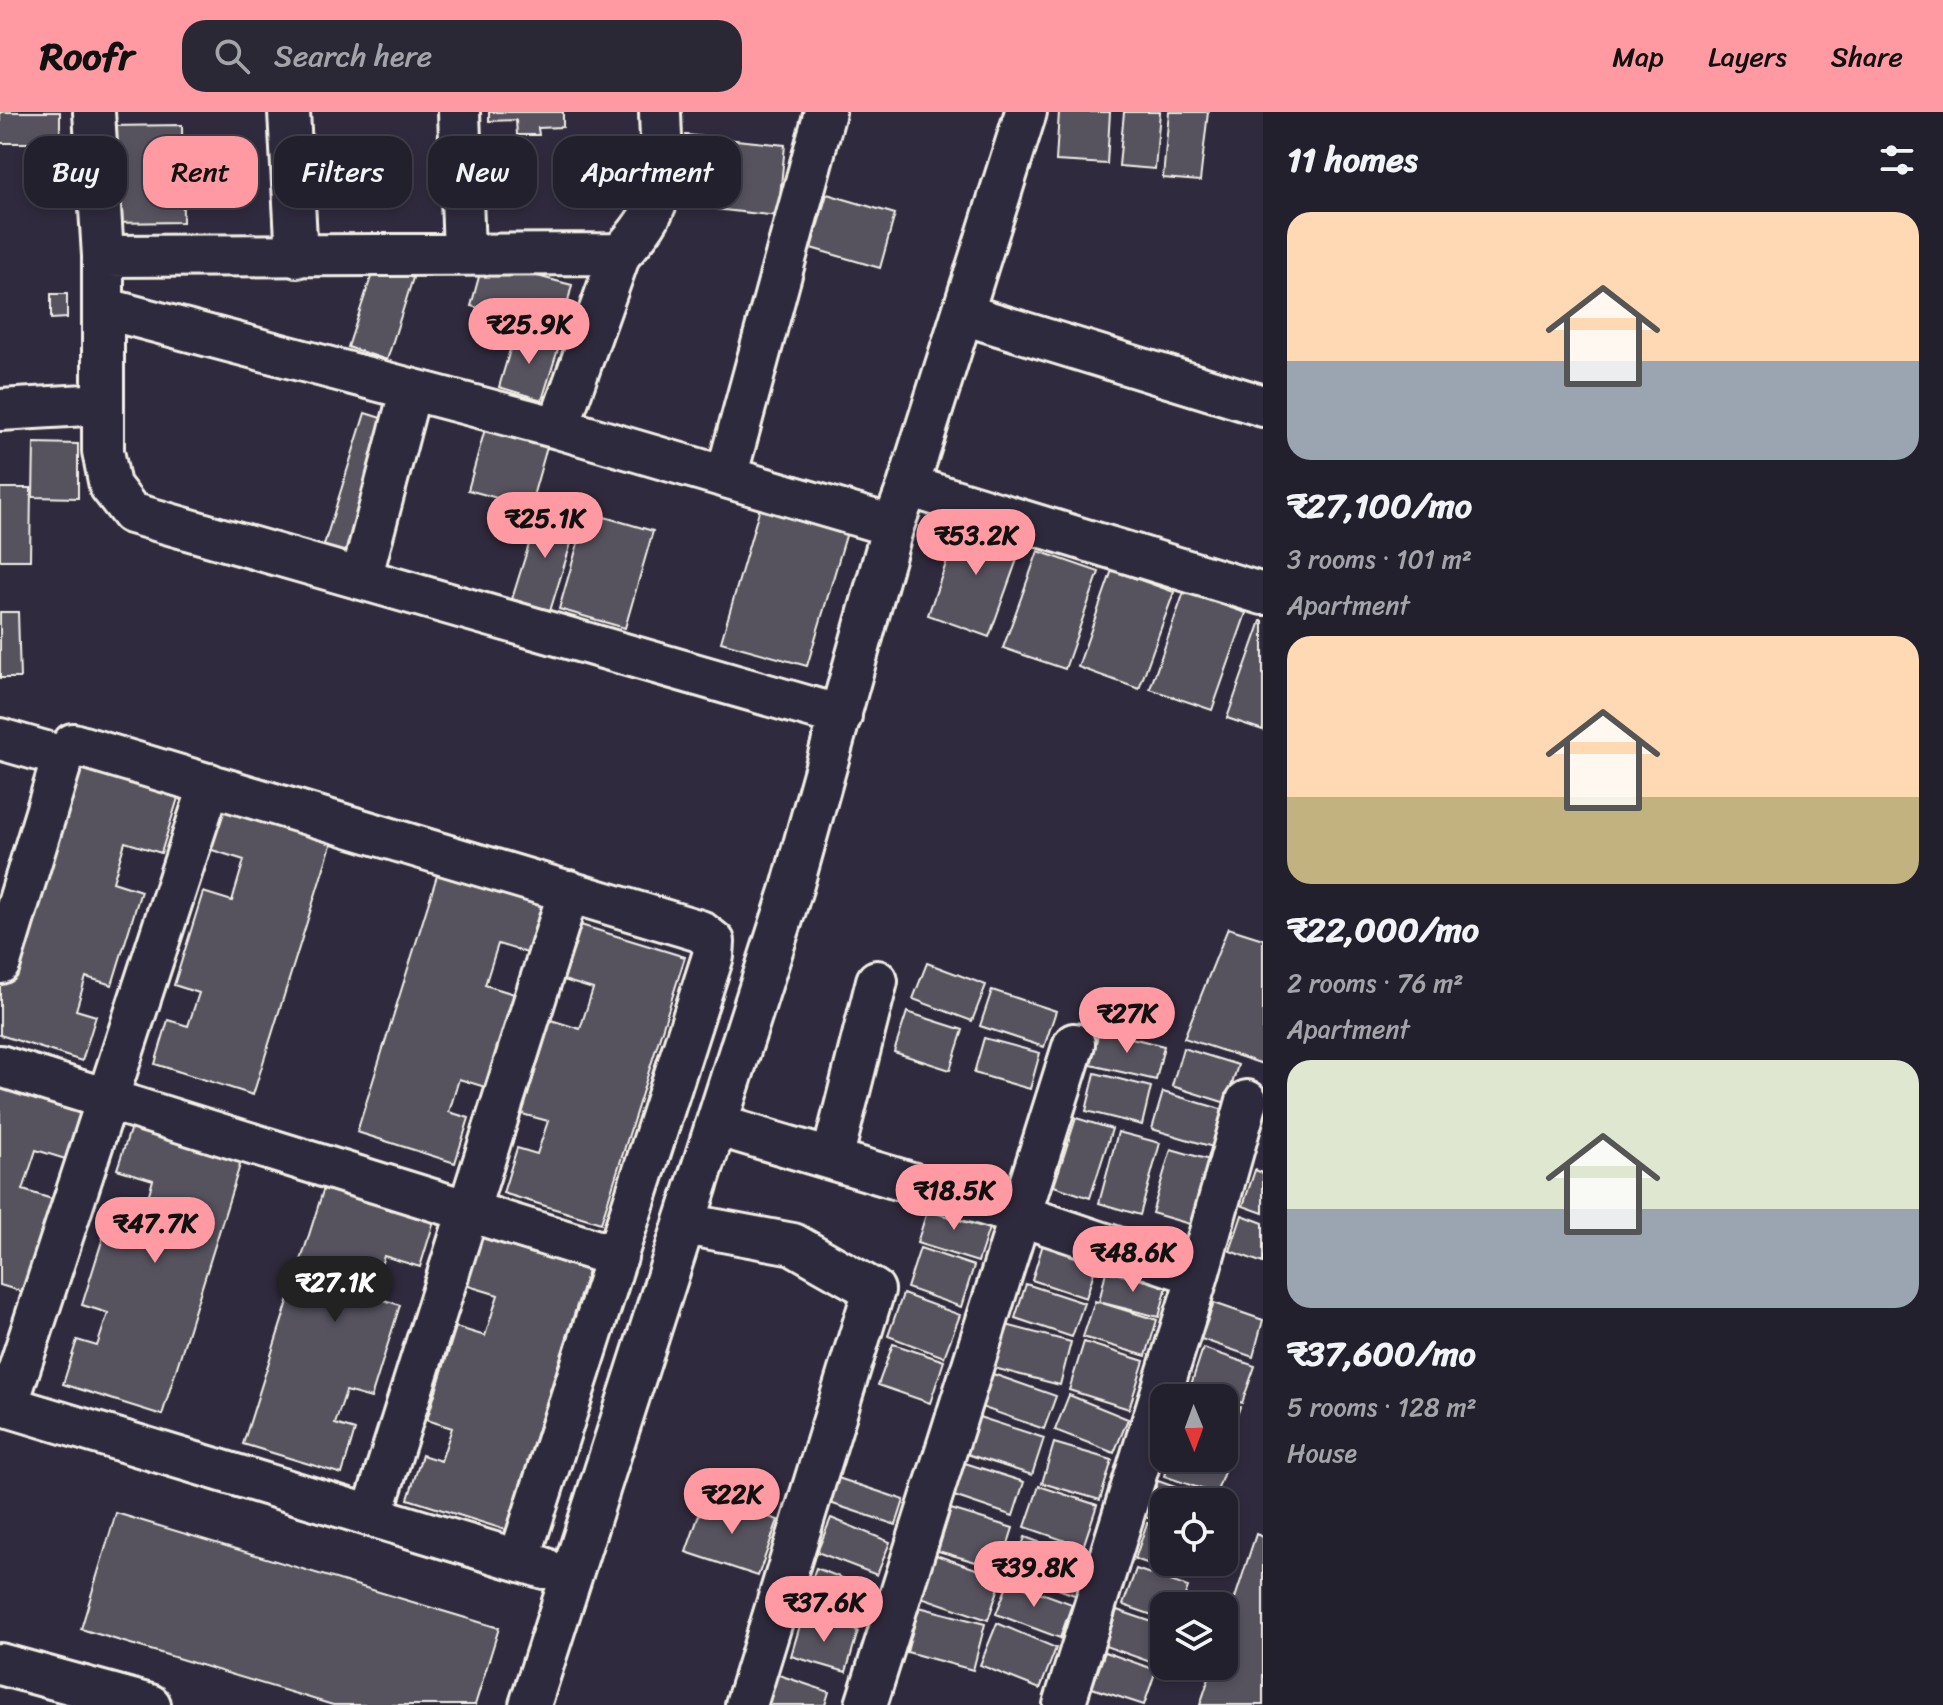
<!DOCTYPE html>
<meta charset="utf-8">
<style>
body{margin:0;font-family:Sriracha,sans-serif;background:#2b2836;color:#f1f3f6;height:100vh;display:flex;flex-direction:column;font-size:30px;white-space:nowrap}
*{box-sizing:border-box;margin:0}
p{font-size:26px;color:#a3a3aa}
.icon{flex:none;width:44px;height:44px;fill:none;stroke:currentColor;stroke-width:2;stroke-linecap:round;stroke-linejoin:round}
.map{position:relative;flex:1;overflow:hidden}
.drawer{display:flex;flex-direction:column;background:#23202e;width:680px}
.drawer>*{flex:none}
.guide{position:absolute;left:24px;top:24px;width:760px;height:72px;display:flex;gap:16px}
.needle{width:52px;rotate:179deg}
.fabs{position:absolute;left:1150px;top:1272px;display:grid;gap:16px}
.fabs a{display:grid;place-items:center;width:88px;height:88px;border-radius:16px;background:#23202e;box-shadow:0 4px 12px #0003,0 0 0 2px #403e4a;font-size:40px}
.price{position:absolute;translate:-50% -68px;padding:0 18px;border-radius:28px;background:#ff9aa2;color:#111;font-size:26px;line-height:52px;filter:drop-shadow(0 2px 4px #0008)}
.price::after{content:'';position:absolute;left:50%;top:48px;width:24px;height:18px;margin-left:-12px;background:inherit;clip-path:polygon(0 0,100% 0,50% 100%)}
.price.selected{background:#222;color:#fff}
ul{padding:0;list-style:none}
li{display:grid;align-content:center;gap:16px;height:424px;padding:0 24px}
li span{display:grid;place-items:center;height:248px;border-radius:24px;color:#555}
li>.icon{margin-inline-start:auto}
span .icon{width:144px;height:144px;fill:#fffc;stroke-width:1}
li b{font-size:34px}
h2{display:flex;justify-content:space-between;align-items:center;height:96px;padding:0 24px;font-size:34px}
.pill{padding:0 28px;border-radius:24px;background:#23202e;box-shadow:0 4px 12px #0003,0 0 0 2px #403e4a;font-size:28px;line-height:72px}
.pill.selected{background:#ff9aa2;color:#111}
header{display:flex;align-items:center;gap:48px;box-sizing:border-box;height:112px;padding:0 40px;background:#ff9aa2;color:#111}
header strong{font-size:38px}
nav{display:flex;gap:44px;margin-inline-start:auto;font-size:28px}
.search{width:560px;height:72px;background:#2b2836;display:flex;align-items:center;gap:20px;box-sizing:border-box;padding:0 28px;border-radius:24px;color:#a3a3aa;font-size:30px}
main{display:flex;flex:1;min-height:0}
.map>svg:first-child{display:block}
.building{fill:#56525f;stroke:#f4f1e8;stroke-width:2}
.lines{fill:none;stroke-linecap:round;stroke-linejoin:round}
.minor-casing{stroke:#f4f1e8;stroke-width:46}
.minor{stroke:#2f2a3d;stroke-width:40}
</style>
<header>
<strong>Roofr</strong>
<div class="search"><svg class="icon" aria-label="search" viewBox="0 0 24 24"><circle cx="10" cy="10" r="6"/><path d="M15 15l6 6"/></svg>Search here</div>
<nav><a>Map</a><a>Layers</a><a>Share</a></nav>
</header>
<main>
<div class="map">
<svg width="1263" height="1593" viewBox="0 0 1263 1593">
<rect width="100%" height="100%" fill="#2f2a3d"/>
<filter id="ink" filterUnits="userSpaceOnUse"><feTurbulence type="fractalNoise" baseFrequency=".0125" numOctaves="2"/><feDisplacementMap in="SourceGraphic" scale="16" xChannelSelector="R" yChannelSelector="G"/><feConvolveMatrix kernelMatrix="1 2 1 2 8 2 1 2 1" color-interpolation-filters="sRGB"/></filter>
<g filter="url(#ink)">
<path class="building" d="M0,0H60V31H0Z
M489,0H563V15L538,16L539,23H517L516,8L489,9Z
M1059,0H1110L1107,52L1056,49Z
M1124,0H1160L1155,57L1119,54Z
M1169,0H1208L1200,69L1163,66Z
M182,13L183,110L109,111V14Z
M686,23L785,33L778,104L679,93Z
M342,29H372L373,54L342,55Z
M60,57L62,78H47L46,58Z
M827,82L895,102L880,156L811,136Z
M483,150L572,173L561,217L471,194Z
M375,153L413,166L387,248L348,235Z
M51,182H67V206L51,207Z
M515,221L559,234L542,288L499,275Z
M365,301L400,312L357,447L323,436Z
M485,317L547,335L530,395L468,378Z
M34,331L78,332V386L33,385Z
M0,376H31L30,448H0Z
M761,392L848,417L807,554L721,530Z
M540,397L578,409L550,499L512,487Z
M587,400L653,419L625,516L559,497Z
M962,406L1024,428L989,525L928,503Z
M1038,439L1099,460L1065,557L1003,536Z
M1112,458L1174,480L1139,577L1078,555Z
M1184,480L1246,501L1212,598L1150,577Z
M0,500H18L20,566H0Z
M1261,509H1263V618L1227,606Z
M67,652L178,686L161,741L125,730L113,770L141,779L112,873L86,865L76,898L96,904L82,949L0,923V867Z
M226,683L336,717L253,983L155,952L168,908L188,914L199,881L174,873L203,780L232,789L244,748L209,737Z
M440,754L551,788L534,843L498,832L485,873L514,882L485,975L459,967L449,1000L469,1006L455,1051L357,1020Z
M574,811L685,845L601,1111L503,1081L517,1036L537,1042L548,1009L522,1002L551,908L580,917L593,877L557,866Z
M1228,816L1263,827V952L1184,926Z
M927,851L986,873L972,909L913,887Z
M992,878L1056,899L1044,935L980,914Z
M907,900L963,918L950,958L894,940Z
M1099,918L1164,934L1156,968L1091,953Z
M984,926L1040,941L1030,977L974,961Z
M1183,936L1238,953L1226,991L1172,974Z
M1095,961L1151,975L1142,1013L1086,999Z
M0,966L89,994L72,1049L36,1038L23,1078L52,1087L23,1180L0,1173Z
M1163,980L1224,998L1213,1035L1152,1017Z
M135,1003L245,1037L162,1303L63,1272L77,1228L97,1234L108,1201L82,1193L111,1100L141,1109L153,1068L117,1057Z
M1076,1006L1112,1017L1090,1086L1054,1074Z
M1118,1020L1160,1031L1140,1103L1099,1091Z
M1171,1037L1213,1049L1193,1113L1152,1101Z
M1255,1058L1263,1061V1101L1243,1094Z
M327,1066L437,1100L420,1155L384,1144L371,1184L400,1193L371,1286L346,1279L335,1312L355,1318L342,1362L243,1332Z
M930,1090L991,1110L978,1150L917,1131Z
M1242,1103L1263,1111V1151L1230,1139Z
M479,1118L590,1152L506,1418L408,1387L422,1343L441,1349L452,1316L427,1308L456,1215L485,1224L498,1183L462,1172Z
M1043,1132L1097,1150L1086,1186L1032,1168Z
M920,1136L974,1154L961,1195L907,1176Z
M1106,1159L1167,1174L1159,1205L1099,1190Z
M1026,1172L1084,1191L1072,1225L1015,1206Z
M903,1182L960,1203L944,1245L888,1224Z
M1095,1189L1157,1208L1146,1244L1083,1225Z
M1214,1191L1263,1208L1253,1245L1201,1227Z
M1006,1213L1071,1230L1060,1273L994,1256Z
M1084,1230L1144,1249L1129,1297L1069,1278Z
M893,1232L944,1249L930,1291L878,1273Z
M1203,1236L1255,1254L1242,1291L1191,1273Z
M993,1262L1056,1284L1044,1317L981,1295Z
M1069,1283L1128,1307L1114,1341L1055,1318Z
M1224,1290L1240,1295L1227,1332L1224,1331Z
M979,1305L1044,1326L1032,1363L967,1342Z
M1054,1331L1112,1348L1100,1388L1042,1371Z
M1224,1344L1229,1346L1216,1382L1164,1364L1170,1346Z
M965,1351L1024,1370L1013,1404L954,1384Z
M838,1366L904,1388L896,1413L830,1391Z
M1158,1369L1209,1387L1208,1390H1164V1412L1145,1405Z
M1039,1374L1097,1393L1083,1435L1025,1415Z
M706,1383L778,1408L758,1464L686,1440Z
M951,1397L1013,1416L1000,1457L938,1439Z
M116,1401L499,1516L475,1593H333L81,1517Z
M831,1406L890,1430L877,1463L817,1440Z
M1147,1411L1164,1417V1450H1192L1186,1465L1135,1447Z
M1256,1422L1263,1425V1593H1200L1213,1554H1224V1520Z
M1025,1425L1090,1449L1077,1484L1012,1460Z
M936,1443L1002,1466L988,1508L921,1485Z
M816,1456L868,1476L854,1511L803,1491Z
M1136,1457L1188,1475L1181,1494H1164V1507L1123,1493Z
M1009,1469L1072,1492L1060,1526L996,1502Z
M919,1495L985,1512L973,1558L907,1540Z
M1117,1498L1164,1514V1528L1156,1552L1105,1534Z
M803,1503L858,1519L846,1560L791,1544Z
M997,1511L1056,1536L1040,1577L980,1553Z
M1105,1540L1156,1558L1144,1593L1092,1576Z
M776,1562L829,1580L825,1593H765Z"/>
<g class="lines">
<g class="minor-casing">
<path id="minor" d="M94,0L103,144V339L110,374L131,401L841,604
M289,0L297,145
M459,0L464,141
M103,144L620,142C671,88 662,70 660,0
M103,196L558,316L893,414L792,776L530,1593
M963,202L1263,294
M0,298L103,292
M558,316L620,142
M726,365L825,0
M908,374L1263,482
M893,414L908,374L1026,0
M361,467L410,280
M0,627L63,645
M0,851L63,645L73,632L700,819L714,830L713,844L519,1448
M0,954L617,1145
M716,1013L1019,1103L1198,1163
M832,1047L877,869
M685,1112L793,1132L874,1178L746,1593
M0,1292L544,1456
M7,1294L210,672
M372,1404L569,779
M0,1552L150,1593
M866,1593L1074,932
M1064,1593L1198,1163L1247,989"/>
</g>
<use href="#minor" class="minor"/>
</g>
</g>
</svg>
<div class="fabs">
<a><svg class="needle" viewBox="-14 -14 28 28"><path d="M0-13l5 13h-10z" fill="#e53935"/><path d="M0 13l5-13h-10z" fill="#a3a3aa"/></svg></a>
<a><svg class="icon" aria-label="locate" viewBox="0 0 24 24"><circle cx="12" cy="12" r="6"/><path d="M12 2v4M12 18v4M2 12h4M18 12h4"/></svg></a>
<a><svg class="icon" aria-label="layers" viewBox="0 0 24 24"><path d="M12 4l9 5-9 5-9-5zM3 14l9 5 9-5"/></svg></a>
</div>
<b class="price" style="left:529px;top:254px">₹25.9K</b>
<b class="price" style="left:545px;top:448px">₹25.1K</b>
<b class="price" style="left:976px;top:465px">₹53.2K</b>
<b class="price" style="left:1127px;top:943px">₹27K</b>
<b class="price" style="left:954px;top:1120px">₹18.5K</b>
<b class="price" style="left:155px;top:1153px">₹47.7K</b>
<b class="price" style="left:1133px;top:1182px">₹48.6K</b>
<b class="price selected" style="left:335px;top:1212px">₹27.1K</b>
<b class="price" style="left:732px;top:1424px">₹22K</b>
<b class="price" style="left:1034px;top:1497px">₹39.8K</b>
<b class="price" style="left:824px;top:1532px">₹37.6K</b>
<div class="guide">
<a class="pill">Buy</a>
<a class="pill selected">Rent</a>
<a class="pill">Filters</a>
<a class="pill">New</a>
<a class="pill">Apartment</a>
</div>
</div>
<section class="drawer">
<h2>11 homes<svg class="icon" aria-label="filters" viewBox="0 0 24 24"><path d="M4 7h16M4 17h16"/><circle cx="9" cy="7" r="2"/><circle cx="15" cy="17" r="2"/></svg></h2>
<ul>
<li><span style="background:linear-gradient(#ffd9b3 60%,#9aa5b1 0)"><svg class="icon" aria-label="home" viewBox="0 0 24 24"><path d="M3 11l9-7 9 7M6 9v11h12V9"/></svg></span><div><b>₹27,100/mo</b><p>3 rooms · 101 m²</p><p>Apartment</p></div></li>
<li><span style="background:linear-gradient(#ffd9b3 65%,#c2b280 0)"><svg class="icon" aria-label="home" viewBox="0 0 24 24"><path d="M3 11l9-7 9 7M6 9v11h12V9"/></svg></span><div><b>₹22,000/mo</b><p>2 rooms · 76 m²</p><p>Apartment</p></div></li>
<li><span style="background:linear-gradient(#dfe7d0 60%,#9aa5b1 0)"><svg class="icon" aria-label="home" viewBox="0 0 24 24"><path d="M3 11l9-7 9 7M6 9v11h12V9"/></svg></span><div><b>₹37,600/mo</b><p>5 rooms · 128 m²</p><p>House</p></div></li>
</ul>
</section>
</main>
